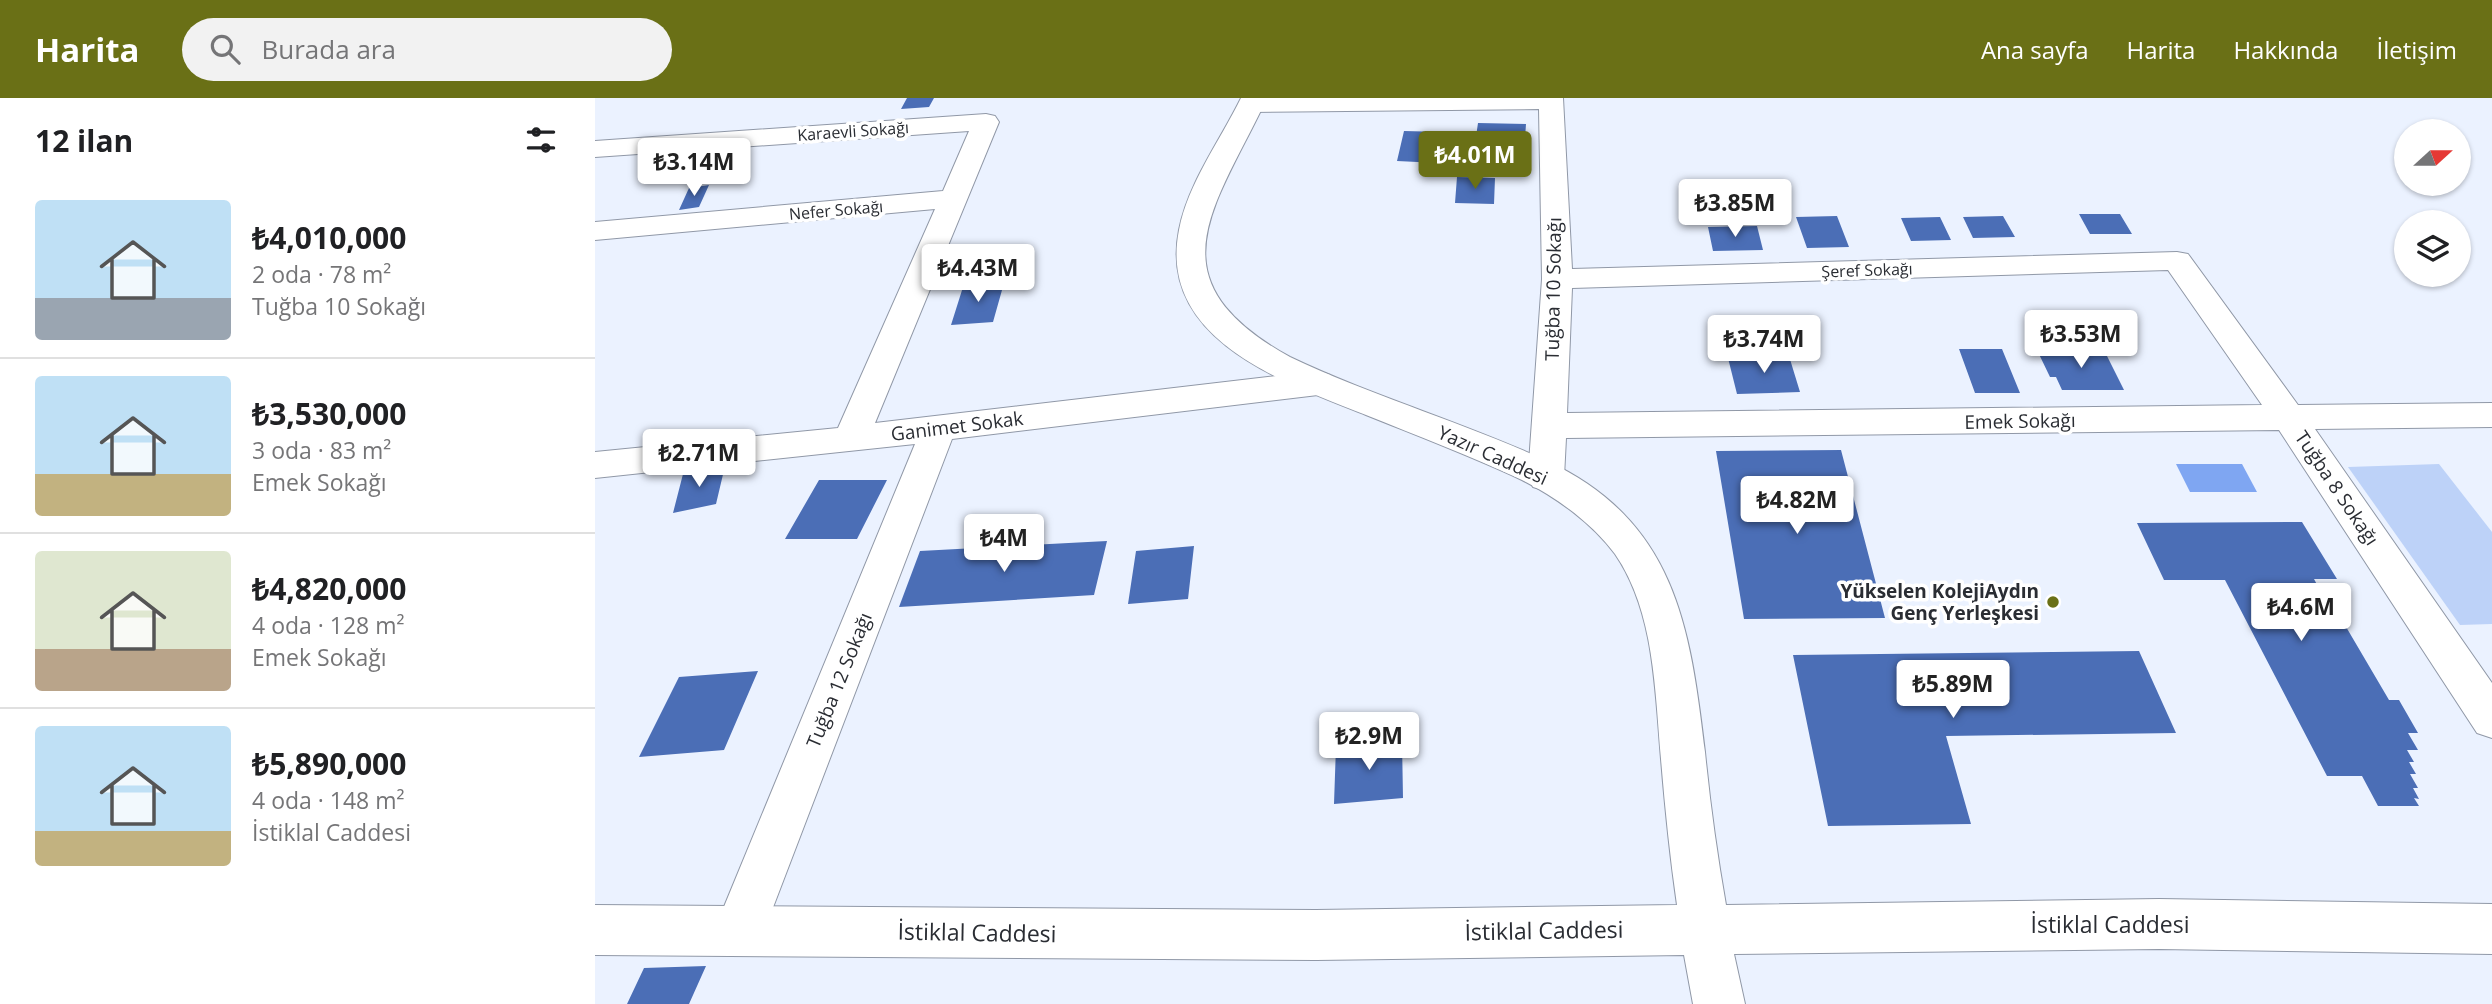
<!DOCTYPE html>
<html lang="tr">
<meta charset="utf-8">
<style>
body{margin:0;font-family:"Open Sans",sans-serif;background:#f2f2f2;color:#202124;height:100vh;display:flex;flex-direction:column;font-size:26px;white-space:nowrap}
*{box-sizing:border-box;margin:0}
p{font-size:23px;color:#757577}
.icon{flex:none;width:38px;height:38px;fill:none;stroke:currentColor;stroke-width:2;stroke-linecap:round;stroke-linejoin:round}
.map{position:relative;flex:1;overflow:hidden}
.drawer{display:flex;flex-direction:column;background:#fff;width:595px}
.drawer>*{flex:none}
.needle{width:46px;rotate:69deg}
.controls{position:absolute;left:1799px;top:21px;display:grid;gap:14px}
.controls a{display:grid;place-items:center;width:77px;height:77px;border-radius:50%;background:#fff;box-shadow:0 2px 5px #0004;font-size:35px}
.price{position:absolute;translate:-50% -60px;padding:0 16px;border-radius:7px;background:#fff;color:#222;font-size:23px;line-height:46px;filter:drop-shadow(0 2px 4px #0008)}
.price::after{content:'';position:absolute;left:50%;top:42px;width:21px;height:16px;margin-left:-10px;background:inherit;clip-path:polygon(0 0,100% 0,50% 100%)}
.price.active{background:#6a7016;color:#fff}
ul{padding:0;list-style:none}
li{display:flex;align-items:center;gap:21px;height:175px;padding:0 35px}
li+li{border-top:2px solid #e0e0e0}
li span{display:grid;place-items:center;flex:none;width:196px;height:140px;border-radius:7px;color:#555}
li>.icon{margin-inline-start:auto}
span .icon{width:84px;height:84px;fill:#fffc;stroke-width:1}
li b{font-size:30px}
h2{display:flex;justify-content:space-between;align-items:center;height:84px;padding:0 35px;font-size:30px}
header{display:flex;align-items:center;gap:42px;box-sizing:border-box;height:98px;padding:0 35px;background:#6a7016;color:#fff}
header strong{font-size:33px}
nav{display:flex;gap:38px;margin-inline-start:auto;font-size:24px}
.search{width:490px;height:63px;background:#f2f2f2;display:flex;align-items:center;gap:18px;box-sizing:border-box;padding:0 24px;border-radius:38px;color:#757577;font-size:26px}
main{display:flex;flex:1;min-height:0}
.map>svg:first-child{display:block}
.green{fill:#bdd2f8}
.water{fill:#7fa6f2}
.building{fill:#4b6eb6}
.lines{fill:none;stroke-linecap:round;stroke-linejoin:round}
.minor-casing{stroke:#9098a7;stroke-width:2}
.tertiary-casing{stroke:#9098a7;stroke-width:2}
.minor{fill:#fff;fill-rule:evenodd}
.tertiary{fill:#fff;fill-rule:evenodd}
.poi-dot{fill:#6a7016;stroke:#fff;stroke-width:2.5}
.labels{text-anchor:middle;stroke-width:7;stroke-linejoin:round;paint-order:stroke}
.far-street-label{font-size:16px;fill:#2a2d33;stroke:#fff}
.street-label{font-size:19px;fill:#2a2d33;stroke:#fff}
.poi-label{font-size:19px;font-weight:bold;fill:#2a2d33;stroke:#fff;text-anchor:end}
.near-street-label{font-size:23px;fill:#2a2d33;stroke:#fff}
</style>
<header>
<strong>Harita</strong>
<div class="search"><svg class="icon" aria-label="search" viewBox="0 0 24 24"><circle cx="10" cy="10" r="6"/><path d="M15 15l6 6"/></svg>Burada ara</div>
<nav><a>Ana sayfa</a><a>Harita</a><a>Hakkında</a><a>İletişim</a></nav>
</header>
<main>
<section class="drawer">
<h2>12 ilan<svg class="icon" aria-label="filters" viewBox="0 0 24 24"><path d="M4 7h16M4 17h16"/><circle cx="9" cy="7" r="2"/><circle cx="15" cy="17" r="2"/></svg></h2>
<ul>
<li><span style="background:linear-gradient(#bfe0f5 70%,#9aa5b1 0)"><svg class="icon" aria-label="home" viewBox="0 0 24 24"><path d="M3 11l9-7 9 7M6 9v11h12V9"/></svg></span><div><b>₺4,010,000</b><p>2 oda · 78 m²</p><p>Tuğba 10 Sokağı</p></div></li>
<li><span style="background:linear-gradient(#bfe0f5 70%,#c2b280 0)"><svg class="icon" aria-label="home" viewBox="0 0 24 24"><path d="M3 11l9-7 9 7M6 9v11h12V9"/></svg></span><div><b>₺3,530,000</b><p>3 oda · 83 m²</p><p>Emek Sokağı</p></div></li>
<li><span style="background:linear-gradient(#dfe7d0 70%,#b9a48a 0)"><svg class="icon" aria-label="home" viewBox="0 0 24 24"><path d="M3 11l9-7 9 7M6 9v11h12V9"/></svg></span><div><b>₺4,820,000</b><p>4 oda · 128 m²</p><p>Emek Sokağı</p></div></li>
<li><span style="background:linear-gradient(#bfe0f5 75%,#c2b280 0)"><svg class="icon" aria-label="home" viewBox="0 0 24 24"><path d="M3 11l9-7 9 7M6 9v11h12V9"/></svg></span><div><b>₺5,890,000</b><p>4 oda · 148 m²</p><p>İstiklal Caddesi</p></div></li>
</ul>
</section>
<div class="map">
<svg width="1897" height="906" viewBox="0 0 1897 906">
<rect width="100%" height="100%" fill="#ebf2ff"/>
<path class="green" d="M1844,366L1897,434V526L1865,527L1753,369Z"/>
<path class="water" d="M1581,366H1647L1662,394H1595Z"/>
<path class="building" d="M312,0H339L334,9L306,11Z
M883,25L931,26L928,68L877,66Z
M809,33L849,34L843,65L802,63Z
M135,53L117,84L87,86L106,55Z
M862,79L900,80L899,106L860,105Z
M114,87L104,109L84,112L94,90Z
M1484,116H1525L1537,136H1495Z
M1242,118L1254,149L1212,150L1201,119Z
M1408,118L1420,139L1378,140L1368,119Z
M1345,119L1356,142L1316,143L1306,120Z
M1162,128L1168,152L1118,153L1113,129Z
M409,185L398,224L356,227L368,189Z
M1364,251H1407L1425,295H1380Z
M1442,252H1509L1529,292H1467L1461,279H1455Z
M1194,258L1205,294L1142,296L1133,260Z
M1246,352L1290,520L1149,521L1121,353Z
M130,368L121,406L78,415L88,376Z
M224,382H292L262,441H190Z
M1707,424L1742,481H1719L1727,496H1739L1755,522H1747L1794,602H1804L1823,635H1813L1823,652H1812L1819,664H1814L1821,676H1815L1823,690H1818L1824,701L1819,700L1824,708H1783L1767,678H1732L1630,482H1569L1542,425Z
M512,443L499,497L304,509L325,453Z
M599,448L593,501L533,506L541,453Z
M1544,553L1581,635L1351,638L1376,726L1233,728L1198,557Z
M163,573L129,652L44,659L84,579Z
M807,643L808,700L739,706L741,648Z
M111,868L94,906H32L49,870Z"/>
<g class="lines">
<g class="minor-casing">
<path id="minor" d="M968,0L977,171L1582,154L1593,156L1703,307L1897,305V329L1720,331L1897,585V640L1882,635L1684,332L971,340L969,379L964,389L951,393L938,389L933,379L947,181L944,11L657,14L648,11L644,6L650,0ZM1573,172L1667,307L972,315L977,190Z
M391,16L400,18L404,24L280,325L723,273L735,277L740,285L735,293L723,297L357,341L169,833L162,851L144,858L126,851L119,833L320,346L0,380V354L243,330L340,111L0,142V124L348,93L374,33L0,59V43Z"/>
</g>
<g class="tertiary-casing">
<path id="tertiary" d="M646,0H672C620,110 554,181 695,259C779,299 868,324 952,363C1080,423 1095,527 1110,654C1115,705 1122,756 1131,807L1564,801L1897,806V856L1564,851L1139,856L1150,906H1098L1089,857L721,862L0,857V807L721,812L1082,807C1075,759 1070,710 1066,661C1060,594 1060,514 1020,456C997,425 961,399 927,382C876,358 823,338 771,317C692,285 562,243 584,132C593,85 625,43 646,0Z"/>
</g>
<use href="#minor" class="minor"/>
<use href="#tertiary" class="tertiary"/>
</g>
<circle class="poi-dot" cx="1458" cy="504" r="7"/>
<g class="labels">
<g class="far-street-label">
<text transform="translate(258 33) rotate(-4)" y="6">Karaevli Sokağı</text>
<text transform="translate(241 112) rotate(-5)" y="6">Nefer Sokağı</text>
<text transform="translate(1272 172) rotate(-2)" y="6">Şeref Sokağı</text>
</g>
<g class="street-label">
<text transform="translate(958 191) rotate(-89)" y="7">Tuğba 10 Sokağı</text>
<text transform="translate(1425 323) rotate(-1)" y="7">Emek Sokağı</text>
<text transform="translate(362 328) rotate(-7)" y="7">Ganimet Sokak</text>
<text transform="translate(898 357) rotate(24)" y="7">Yazır Caddesi</text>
<text transform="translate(1742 390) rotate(56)" y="7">Tuğba 8 Sokağı</text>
<text transform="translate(244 582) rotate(-68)" y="7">Tuğba 12 Sokağı</text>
</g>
<g class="poi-label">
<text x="1444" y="500">Yükselen KolejiAydın<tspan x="1444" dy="22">Genç Yerleşkesi</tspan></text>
</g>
<g class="near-street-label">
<text x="1515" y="835">İstiklal Caddesi</text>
<text transform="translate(949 833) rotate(-1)" y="8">İstiklal Caddesi</text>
<text transform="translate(382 835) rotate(1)" y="8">İstiklal Caddesi</text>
</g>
</g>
</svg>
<div class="controls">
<a><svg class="needle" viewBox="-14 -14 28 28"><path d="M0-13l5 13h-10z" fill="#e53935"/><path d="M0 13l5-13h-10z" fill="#757577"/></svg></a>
<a><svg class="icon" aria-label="layers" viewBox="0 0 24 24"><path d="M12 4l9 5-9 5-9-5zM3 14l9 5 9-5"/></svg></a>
</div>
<b class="price active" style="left:880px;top:93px">₺4.01M</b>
<b class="price" style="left:99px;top:100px">₺3.14M</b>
<b class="price" style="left:1140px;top:141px">₺3.85M</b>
<b class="price" style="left:383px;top:206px">₺4.43M</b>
<b class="price" style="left:1486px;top:272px">₺3.53M</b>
<b class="price" style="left:1169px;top:277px">₺3.74M</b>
<b class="price" style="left:104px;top:391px">₺2.71M</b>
<b class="price" style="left:1202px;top:438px">₺4.82M</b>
<b class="price" style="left:409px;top:476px">₺4M</b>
<b class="price" style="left:1706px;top:545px">₺4.6M</b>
<b class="price" style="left:1358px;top:622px">₺5.89M</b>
<b class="price" style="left:774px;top:674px">₺2.9M</b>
</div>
</main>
